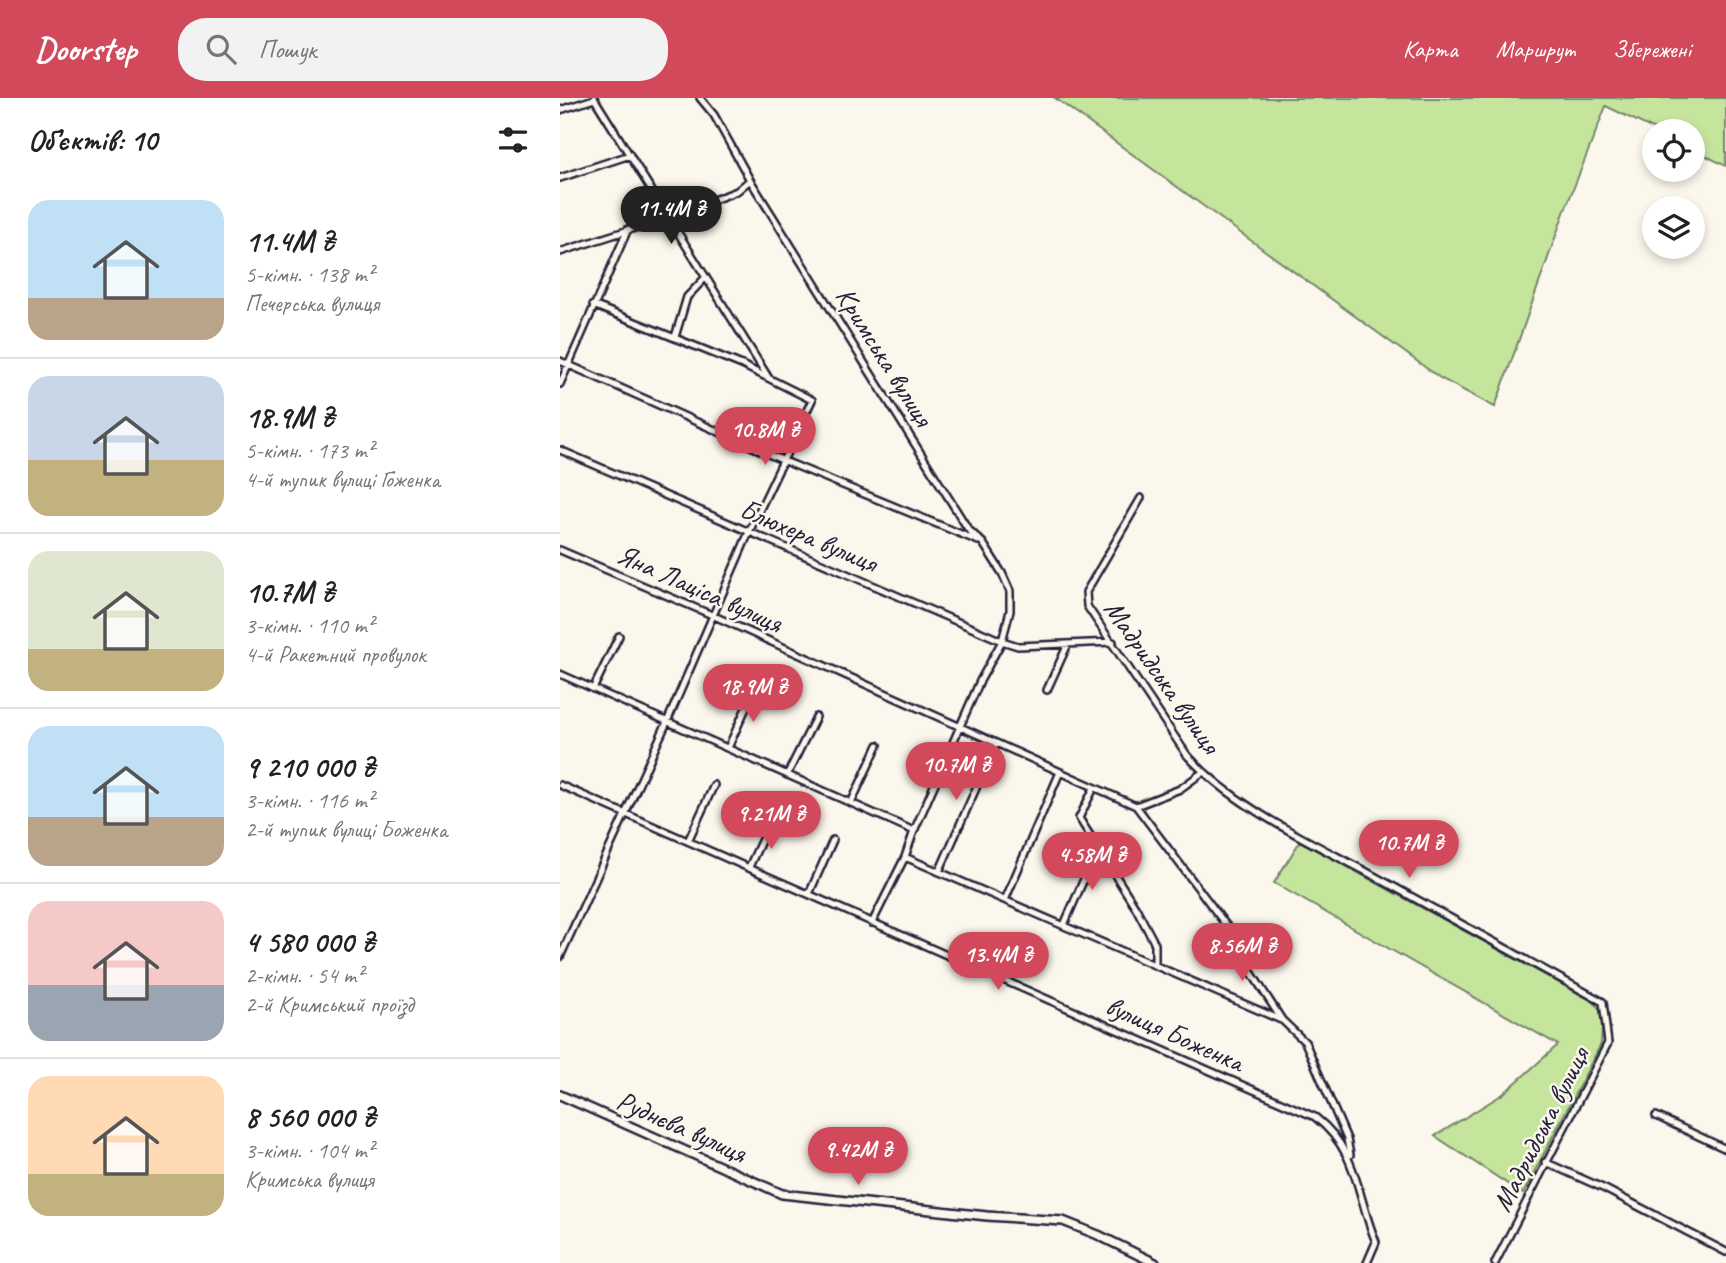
<!DOCTYPE html>
<html lang="uk">
<meta charset="utf-8">
<style>
body{margin:0;font-family:Caveat,sans-serif;background:#f2f2f2;color:#222;height:100vh;display:flex;flex-direction:column;font-size:26px;white-space:nowrap}
*{box-sizing:border-box;margin:0}
p{font-size:23px;color:#767676}
.icon{flex:none;width:38px;height:38px;fill:none;stroke:currentColor;stroke-width:2;stroke-linecap:round;stroke-linejoin:round}
.map{position:relative;flex:1;overflow:hidden}
.drawer{display:flex;flex-direction:column;background:#fff;width:560px}
.drawer>*{flex:none}
.tools{position:absolute;left:1082px;top:21px;display:grid;gap:14px}
.tools a{display:grid;place-items:center;width:63px;height:63px;border-radius:50%;background:#fff;box-shadow:0 4px 10px #0003;font-size:35px}
.price{position:absolute;translate:-50% -60px;padding:0 16px;border-radius:24px;background:#d1495b;color:#fff;font-size:23px;line-height:46px;filter:drop-shadow(0 2px 4px #0008)}
.price::after{content:'';position:absolute;left:50%;top:42px;width:21px;height:16px;margin-left:-10px;background:inherit;clip-path:polygon(0 0,100% 0,50% 100%)}
.price.current{background:#222;color:#fff}
ul{padding:0;list-style:none}
li{display:flex;align-items:center;gap:21px;height:175px;padding:0 28px}
li+li{border-top:2px solid #e0e0e0}
li span{display:grid;place-items:center;flex:none;width:196px;height:140px;border-radius:21px;color:#555}
li>.icon{margin-inline-start:auto}
span .icon{width:84px;height:84px;fill:#fffc;stroke-width:1}
li b{font-size:30px}
h2{display:flex;justify-content:space-between;align-items:center;height:84px;padding:0 28px;font-size:30px}
header{display:flex;align-items:center;gap:42px;box-sizing:border-box;height:98px;padding:0 35px;background:#d1495b;color:#fff}
header strong{font-size:33px}
nav{display:flex;gap:38px;margin-inline-start:auto;font-size:24px}
.search{width:490px;height:63px;background:#f2f2f2;display:flex;align-items:center;gap:18px;box-sizing:border-box;padding:0 24px;border-radius:28px;color:#767676;font-size:26px}
main{display:flex;flex:1;min-height:0}
.map>svg:first-child{display:block}
.green{fill:#c5e59d;stroke:#74846c;stroke-width:2}
.lines{fill:none;stroke-linecap:round;stroke-linejoin:round}
.minor-casing{stroke:#22223b;stroke-width:10}
.tertiary-casing{stroke:#22223b;stroke-width:12}
.minor{stroke:#fbf7ec;stroke-width:5}
.tertiary{stroke:#fbf7ec;stroke-width:7}
.labels{text-anchor:middle;stroke-width:5;stroke-linejoin:round;paint-order:stroke}
.street-label{font-size:28px;fill:#22223b;stroke:#fbf7ec}
</style>
<header>
<strong>Doorstep</strong>
<div class="search"><svg class="icon" aria-label="search" viewBox="0 0 24 24"><circle cx="10" cy="10" r="6"/><path d="M15 15l6 6"/></svg>Пошук</div>
<nav><a>Карта</a><a>Маршрут</a><a>Збережені</a></nav>
</header>
<main>
<section class="drawer">
<h2>Об’єктів: 10<svg class="icon" aria-label="filters" viewBox="0 0 24 24"><path d="M4 7h16M4 17h16"/><circle cx="9" cy="7" r="2"/><circle cx="15" cy="17" r="2"/></svg></h2>
<ul>
<li><span style="background:linear-gradient(#bfe0f5 70%,#b9a48a 0)"><svg class="icon" aria-label="home" viewBox="0 0 24 24"><path d="M3 11l9-7 9 7M6 9v11h12V9"/></svg></span><div><b>11.4M ₴</b><p>5-кімн. · 138 m²</p><p>Печерська вулиця</p></div></li>
<li><span style="background:linear-gradient(#c9d6e8 60%,#c2b280 0)"><svg class="icon" aria-label="home" viewBox="0 0 24 24"><path d="M3 11l9-7 9 7M6 9v11h12V9"/></svg></span><div><b>18.9M ₴</b><p>5-кімн. · 173 m²</p><p>4-й тупик вулиці Гоженка</p></div></li>
<li><span style="background:linear-gradient(#dfe7d0 70%,#c2b280 0)"><svg class="icon" aria-label="home" viewBox="0 0 24 24"><path d="M3 11l9-7 9 7M6 9v11h12V9"/></svg></span><div><b>10.7M ₴</b><p>3-кімн. · 110 m²</p><p>4-й Ракетний провулок</p></div></li>
<li><span style="background:linear-gradient(#bfe0f5 65%,#b9a48a 0)"><svg class="icon" aria-label="home" viewBox="0 0 24 24"><path d="M3 11l9-7 9 7M6 9v11h12V9"/></svg></span><div><b>9 210 000 ₴</b><p>3-кімн. · 116 m²</p><p>2-й тупик вулиці Боженка</p></div></li>
<li><span style="background:linear-gradient(#f6c9c9 60%,#9aa5b1 0)"><svg class="icon" aria-label="home" viewBox="0 0 24 24"><path d="M3 11l9-7 9 7M6 9v11h12V9"/></svg></span><div><b>4 580 000 ₴</b><p>2-кімн. · 54 m²</p><p>2-й Кримський проїзд</p></div></li>
<li><span style="background:linear-gradient(#ffd9b3 70%,#c2b280 0)"><svg class="icon" aria-label="home" viewBox="0 0 24 24"><path d="M3 11l9-7 9 7M6 9v11h12V9"/></svg></span><div><b>8 560 000 ₴</b><p>3-кімн. · 104 m²</p><p>Кримська вулиця</p></div></li>
</ul>
</section>
<div class="map">
<svg width="1166" height="1165" viewBox="0 0 1166 1165">
<rect width="100%" height="100%" fill="#fbf7ec"/>
<filter id="ink" filterUnits="userSpaceOnUse"><feTurbulence type="fractalNoise" baseFrequency=".0143" numOctaves="2"/><feDisplacementMap in="SourceGraphic" scale="14" xChannelSelector="R" yChannelSelector="G"/><feConvolveMatrix kernelMatrix="1 2 1 2 8 2 1 2 1" color-interpolation-filters="sRGB"/></filter>
<g filter="url(#ink)">
<path class="green" d="M495,0H1166V68L1132,51V33H1097L1046,8L1005,112L935,309L880,280Z
M740,743L1034,904L1043,915L1041,946L963,1096L875,1038L943,996L998,947L714,785Z"/>
<g class="lines">
<g class="minor-casing">
<path id="minor" d="M34,0L208,279
M140,0L154,17L190,82L408,431L423,445L442,475L450,493V513L442,543L420,583L354,733L345,759L312,825
M0,12L34,1
M0,80L70,57
M0,154L109,119L177,93L190,82
M115,239L127,199L145,180
M0,263L222,362L418,443
M0,286L68,131
M0,352L442,543L458,548L553,544
M581,400L526,494L527,508L627,657C675,709 743,740 805,773C884,817 964,860 1043,904L1048,945L935,1165
M0,452L152,517L576,708L620,691L643,674
M0,576L354,733
M33,591L59,538
M487,592L508,546
M168,650L194,592
M227,677L256,619
M0,687L755,1019C799,1053 796,1097 816,1144L807,1165
M534,690L519,720L576,810L595,846V866
M291,705L318,647
M576,708L675,839L682,860L722,922L745,944L787,1041L790,1057
M128,743L154,687
M345,759L721,922
M189,769L209,726
M379,774L436,645
M249,796L273,742
M445,802L500,674
M504,827L537,751
M0,859L107,624L189,434L252,302L182,267L33,207
M1096,1018L1166,1051
M985,1064L1045,1091L1166,1154"/>
</g>
<g class="tertiary-casing">
<path id="tertiary" d="M0,997L222,1096L427,1118L503,1123L538,1137L595,1165"/>
</g>
<use href="#minor" class="minor"/>
<use href="#tertiary" class="tertiary"/>
</g>
</g>
<g class="labels">
<g class="street-label">
<text transform="translate(325 258) rotate(58)" y="10">Кримська вулиця</text>
<text transform="translate(249 437) rotate(23)" y="10">Блюхера вулиця</text>
<text transform="translate(140 490) rotate(24)" y="10">Яна Лаціса вулиця</text>
<text transform="translate(603 578) rotate(55)" y="10">Мадридська вулиця</text>
<text transform="translate(615 935) rotate(24)" y="10">вулиця Боженка</text>
<text transform="translate(122 1028) rotate(24)" y="10">Руднєва вулиця</text>
<text transform="translate(980 1031) rotate(-63)" y="10">Мадридська вулиця</text>
</g>
</g>
</svg>
<div class="tools">
<a><svg class="icon" aria-label="locate" viewBox="0 0 24 24"><circle cx="12" cy="12" r="6"/><path d="M12 2v4M12 18v4M2 12h4M18 12h4"/></svg></a>
<a><svg class="icon" aria-label="layers" viewBox="0 0 24 24"><path d="M12 4l9 5-9 5-9-5zM3 14l9 5 9-5"/></svg></a>
</div>
<b class="price current" style="left:111px;top:148px">11.4M ₴</b>
<b class="price" style="left:205px;top:369px">10.8M ₴</b>
<b class="price" style="left:193px;top:626px">18.9M ₴</b>
<b class="price" style="left:396px;top:704px">10.7M ₴</b>
<b class="price" style="left:211px;top:753px">9.21M ₴</b>
<b class="price" style="left:849px;top:782px">10.7M ₴</b>
<b class="price" style="left:532px;top:794px">4.58M ₴</b>
<b class="price" style="left:682px;top:885px">8.56M ₴</b>
<b class="price" style="left:438px;top:894px">13.4M ₴</b>
<b class="price" style="left:298px;top:1089px">9.42M ₴</b>
</div>
</main>
